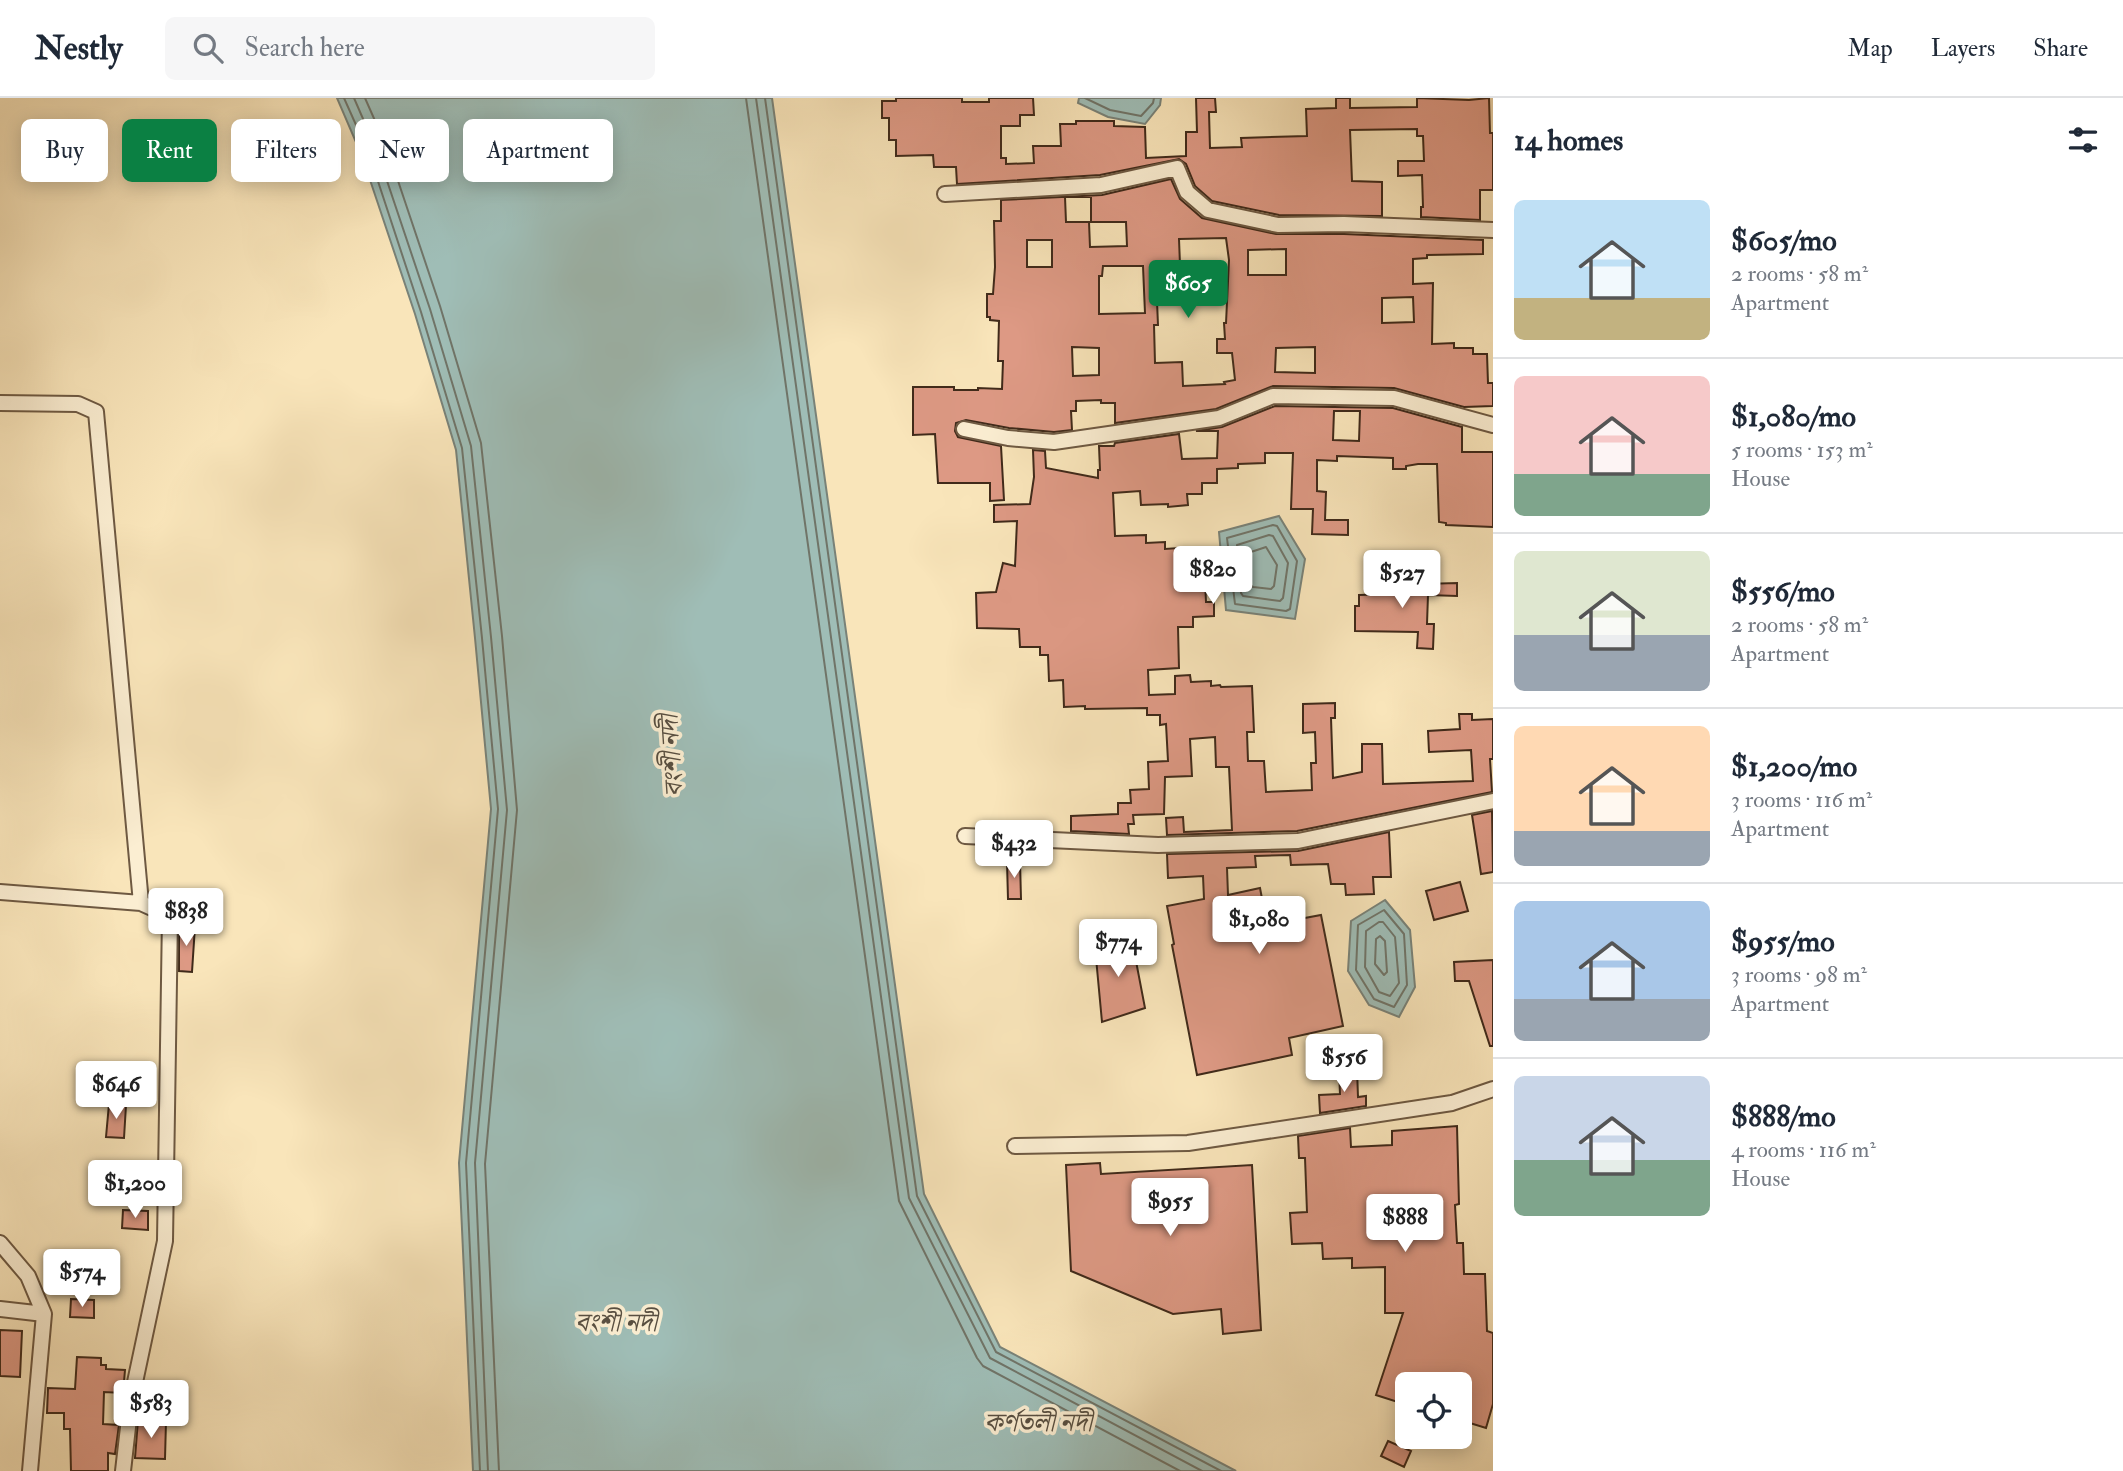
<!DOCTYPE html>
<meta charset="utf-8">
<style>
body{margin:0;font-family:"IM FELL Double Pica","Noto Serif Bengali",serif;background:#f6f6f7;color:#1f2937;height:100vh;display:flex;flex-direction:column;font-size:26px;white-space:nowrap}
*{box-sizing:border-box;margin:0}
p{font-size:23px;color:#747a83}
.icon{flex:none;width:38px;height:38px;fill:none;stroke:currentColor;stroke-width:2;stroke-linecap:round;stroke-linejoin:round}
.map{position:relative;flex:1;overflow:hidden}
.side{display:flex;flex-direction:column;background:#fff;width:630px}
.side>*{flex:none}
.hud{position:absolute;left:21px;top:21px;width:665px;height:63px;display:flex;gap:14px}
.tools{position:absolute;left:1395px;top:1274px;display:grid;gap:14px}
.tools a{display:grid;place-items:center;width:77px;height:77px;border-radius:10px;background:#fff;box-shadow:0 4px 18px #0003;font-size:35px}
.price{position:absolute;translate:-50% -60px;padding:0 16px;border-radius:7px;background:#fff;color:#222;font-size:23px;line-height:46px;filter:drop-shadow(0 2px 4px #0008)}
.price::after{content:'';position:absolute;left:50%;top:42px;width:21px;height:16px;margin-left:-10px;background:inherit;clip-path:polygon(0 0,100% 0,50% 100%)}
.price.selected{background:#0b8043;color:#fff}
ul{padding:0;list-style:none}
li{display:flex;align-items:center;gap:21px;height:175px;padding:0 21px}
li+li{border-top:2px solid #e0e1e3}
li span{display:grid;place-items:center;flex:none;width:196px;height:140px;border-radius:10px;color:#555}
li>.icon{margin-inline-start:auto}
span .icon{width:84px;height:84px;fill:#fffc;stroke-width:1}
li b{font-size:30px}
h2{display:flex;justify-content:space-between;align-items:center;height:84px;padding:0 21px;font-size:30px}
.tag{padding:0 24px;border-radius:10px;background:#fff;box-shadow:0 4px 18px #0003;font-size:24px;line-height:63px}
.tag.selected{background:#0b8043;color:#fff}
header{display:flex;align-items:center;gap:42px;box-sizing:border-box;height:98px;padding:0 35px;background:#fff;border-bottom:2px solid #e0e1e3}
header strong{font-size:33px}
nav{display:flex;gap:38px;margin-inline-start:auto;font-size:24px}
.search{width:490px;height:63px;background:#f6f6f7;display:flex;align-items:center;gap:18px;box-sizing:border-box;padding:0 24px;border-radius:10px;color:#747a83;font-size:26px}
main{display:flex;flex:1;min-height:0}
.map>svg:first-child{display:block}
.water{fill:#9fbdb6;stroke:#798278;stroke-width:2}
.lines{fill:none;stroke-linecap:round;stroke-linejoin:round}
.shore{stroke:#707468;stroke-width:2}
.building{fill:#dd9984;stroke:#402a1a;stroke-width:2;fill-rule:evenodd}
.minor-casing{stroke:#6e5942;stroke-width:18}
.minor{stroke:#fbeed2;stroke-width:14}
.labels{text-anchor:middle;stroke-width:7;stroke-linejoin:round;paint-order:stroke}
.water-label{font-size:26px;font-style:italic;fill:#584f41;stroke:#fbeed2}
</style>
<header>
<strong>Nestly</strong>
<div class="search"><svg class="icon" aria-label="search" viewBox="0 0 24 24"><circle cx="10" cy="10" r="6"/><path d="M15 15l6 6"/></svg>Search here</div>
<nav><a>Map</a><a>Layers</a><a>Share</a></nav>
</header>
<main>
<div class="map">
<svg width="1493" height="1373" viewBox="0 0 1493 1373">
<rect width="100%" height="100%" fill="#f9e5ba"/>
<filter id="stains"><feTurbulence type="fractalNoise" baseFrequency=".00286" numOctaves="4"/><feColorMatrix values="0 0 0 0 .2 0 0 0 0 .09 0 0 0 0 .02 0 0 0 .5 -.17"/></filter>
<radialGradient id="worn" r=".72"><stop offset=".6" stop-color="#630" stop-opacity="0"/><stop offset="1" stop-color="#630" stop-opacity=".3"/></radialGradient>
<path class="water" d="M337,0H772L924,1096L1000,1249L1236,1373H473L459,1065L491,711L475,540L456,352L415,216L362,58Z
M1079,0H1161L1160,7L1145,26L1108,19L1078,5Z
M1279,418L1305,461L1295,521L1226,512L1219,434Z
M1385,802L1410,832L1415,889L1399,919L1369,907L1348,873L1351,823Z"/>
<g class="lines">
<path class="shore" d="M344,0L369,56L421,214L462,350L482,540L498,711L466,1065L480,1373
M354,0L377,53L430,211L471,348L491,539L507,712L475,1065L488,1373
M365,0L387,50L440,208L481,345L502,538L517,712L485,1066L499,1373
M746,0L899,1103L977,1260L983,1268L1180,1373
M756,0L909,1100L990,1260L1202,1373
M765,0L917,1098L996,1254L1221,1373
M1085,0L1110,12L1141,18L1153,5L1154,0
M1273,427L1277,428L1297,463L1290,511L1286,513L1235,506L1227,440Z
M1269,437L1273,438L1288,465L1283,500L1280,503L1243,498L1241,495L1237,447Z
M1266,449L1277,467L1274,488L1271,491L1253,489L1250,486L1248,455Z
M1384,812L1404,836L1407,887L1394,909L1374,901L1356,872L1358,827Z
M1379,824H1383L1395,839L1399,885L1390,898L1379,894L1365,869L1366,833Z
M1380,838L1385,843L1387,874L1384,877L1375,866L1376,841Z"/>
</g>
<path class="building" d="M896,0H962V4H989V0H1033L1034,17H1020V28H1001V60H1006V66L1034,65L1033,48H1061L1060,26H1076V23H1114V28L1145,29L1146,60L1186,58V34H1197L1196,0H1215L1216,14H1209L1210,50L1242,49L1241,40L1307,38L1306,11L1336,10V0H1350V10L1417,9V0L1469,2L1489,0L1490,35H1493V92H1480V122L1421,119V109H1423L1422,77L1398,78V63H1424L1423,38H1417V31L1350,32L1352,83L1382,84V118L1279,117L1212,103L1195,88L1186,66L1179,61L1100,77L957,86L956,69H934L933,57L896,58V42H889V20H882V3H896Z
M1171,81L1180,101L1202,120L1276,136H1344L1483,142V156L1427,157V160L1413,161V186L1433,185L1432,246L1454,245V250H1473V256H1487L1488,285H1493V308L1464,309L1394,290L1273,288L1216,311L1115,325V305H1101V302L1076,303V313H1071L1072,332L1054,334L1009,330L966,322L956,325L955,333L958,339L1001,348L1004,402L990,403V385H938L935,336L913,337V289H954V292H978V290L1002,291L1003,263H998L999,223L990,222V219H987V196H993L995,169L994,123H1001V102L1102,97ZM1065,99H1091V124H1126L1127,148L1090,149L1089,124H1066ZM1226,140L1229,162L1226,225H1224L1225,241H1217V255H1232L1235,282L1224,284L1225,286L1183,288L1182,264L1155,265L1154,227H1158L1157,203H1161L1160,167H1180L1179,141ZM1027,142H1052V169H1027ZM1286,151V177H1248V152ZM1103,168H1143L1145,215L1099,216V178H1102ZM1413,199L1414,224L1382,225V200ZM1072,249L1099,250V277L1073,278ZM1315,249V275L1275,274L1276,250Z
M1275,308L1393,310L1462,329V354H1493V429L1446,427V425L1439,424L1437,366H1418L1406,368V371H1393V360L1337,358V363L1317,362V393L1326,394L1325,422H1348V437L1312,436L1313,411H1291L1293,355H1265V365L1238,366V370L1217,371V385H1202V396H1187L1188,407L1168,409V406L1141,407L1140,393L1113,395L1115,438L1146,437V445L1165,444V451L1179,450L1180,466H1195V482L1205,481L1206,504H1214V518L1193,519V529H1178L1179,570L1148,572L1149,597L1175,596V578L1190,577L1191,584L1211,583V588L1220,587L1221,589L1252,588L1254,634H1247L1248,663H1264L1266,694L1312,692L1311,665H1316L1315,634L1303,635V606L1335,605V620H1331L1333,680L1362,674V646H1382L1383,686L1473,683L1471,652L1429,654L1428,633L1460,631L1459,616H1472V622L1493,621V661H1490L1492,694L1297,733L1167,737L1166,720L1183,719L1184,734L1232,732L1229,669H1216L1215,639L1190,641L1192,678L1165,679L1164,716L1133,717L1134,726H1128L1129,736L1071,733V718L1118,716V705H1131L1130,692L1149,691L1148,664L1168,663L1166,626L1160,627V617H1147V610L1085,611V608L1064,609L1063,582L1049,583L1048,557H1040V549H1020L1019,531L977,530L976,495L996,494L1003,465L1015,468L1017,423L994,424V407L1030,406L1034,379L1033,352L1045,353L1046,370L1098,380V372H1100L1099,348H1114L1115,345L1179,336L1182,361L1217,360L1218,333H1196L1222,329ZM1334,313H1360L1359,343L1333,342Z
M1403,481H1423V486L1457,485V498L1428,497L1427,526H1434L1433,551L1417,550L1418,534L1355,533V508H1359V497L1393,496V487H1403Z
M1492,713L1493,774L1481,776L1472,717Z
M1389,734L1391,779H1373L1374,796L1346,797L1345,786H1331L1328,766L1291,767L1290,757L1255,758L1256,769L1227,770L1228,797L1260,790L1267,827L1321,817L1343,928L1289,940L1292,957L1197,977L1172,847L1174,846L1167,808L1204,801L1203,778L1168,780L1167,756L1298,753Z
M1020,763L1021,801H1008L1007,764Z
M1460,784L1468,813L1434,822L1426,793Z
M179,827L195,828L192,874L179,873Z
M1131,837L1145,910L1102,924L1095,849Z
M1493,862V948H1490L1469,883H1455L1454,864Z
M1357,971L1358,999L1366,998V1008L1320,1015L1319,997L1340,996L1339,972Z
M109,1006L126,1007L124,1040L106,1039Z
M1457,1028L1459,1106L1455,1107L1457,1145H1463L1464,1176H1485L1487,1233L1493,1235V1306L1486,1330L1460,1322V1286H1407V1307L1376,1297L1403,1215H1385V1169L1352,1170V1160L1323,1161L1322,1145L1292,1146L1290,1115L1307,1114L1305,1060H1299L1298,1038L1350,1030L1351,1049L1392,1047V1033Z
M1100,1065L1101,1076L1252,1067L1261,1232L1223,1236L1221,1211L1173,1216L1071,1173L1066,1067Z
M123,1112L148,1113V1132L122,1130Z
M46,1161L62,1162V1170L83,1171L82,1195L60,1193L61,1177L45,1176Z
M71,1201L94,1202V1220L70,1219Z
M0,1232L22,1233L20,1279L0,1278Z
M77,1259L101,1260V1267H106V1271L125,1272L123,1295L104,1294L103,1326L119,1327L115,1356L108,1355V1373H71L70,1331H64V1315H47L48,1290L75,1291Z
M138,1322L166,1323L165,1361L135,1360Z
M1388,1343L1411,1353L1404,1369L1381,1358Z"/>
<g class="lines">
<g class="minor-casing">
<path id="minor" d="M945,96L1101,87L1177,70L1187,94L1208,112L1278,127L1344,126L1493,132
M0,305L78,306L96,314L141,805
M964,331L1008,340L1054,344L1219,320L1273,298L1394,300L1493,327
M965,738L1158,747L1298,743L1493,703
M0,794L141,805L170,818L165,1143L131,1303L123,1373
M1015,1048L1188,1045L1452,1005L1493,991
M0,1145L28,1178L44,1216L30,1373
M0,1211L44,1216"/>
</g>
<use href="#minor" class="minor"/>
</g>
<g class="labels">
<g class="water-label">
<text transform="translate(671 658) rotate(-94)" y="9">বংশী নদী</text>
<text x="616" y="1233">বংশী নদী</text>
<text x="1038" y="1333">কর্ণতলী নদী</text>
</g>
</g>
<rect width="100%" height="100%" filter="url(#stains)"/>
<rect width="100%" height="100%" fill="url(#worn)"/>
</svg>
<div class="tools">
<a><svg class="icon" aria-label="locate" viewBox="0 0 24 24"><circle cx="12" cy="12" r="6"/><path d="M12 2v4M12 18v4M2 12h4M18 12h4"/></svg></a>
</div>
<b class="price selected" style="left:1188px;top:222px">$605</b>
<b class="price" style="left:1213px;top:508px">$820</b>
<b class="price" style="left:1402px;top:512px">$527</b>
<b class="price" style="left:1014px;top:782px">$432</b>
<b class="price" style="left:186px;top:850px">$838</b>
<b class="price" style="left:1259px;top:858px">$1,080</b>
<b class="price" style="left:1118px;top:881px">$774</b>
<b class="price" style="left:1344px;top:996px">$556</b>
<b class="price" style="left:116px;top:1023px">$646</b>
<b class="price" style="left:135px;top:1122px">$1,200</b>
<b class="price" style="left:1170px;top:1140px">$955</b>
<b class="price" style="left:1405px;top:1156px">$888</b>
<b class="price" style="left:82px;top:1211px">$574</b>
<b class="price" style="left:151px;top:1342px">$583</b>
<div class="hud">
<a class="tag">Buy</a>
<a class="tag selected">Rent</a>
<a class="tag">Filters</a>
<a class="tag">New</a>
<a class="tag">Apartment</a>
</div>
</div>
<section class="side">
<h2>14 homes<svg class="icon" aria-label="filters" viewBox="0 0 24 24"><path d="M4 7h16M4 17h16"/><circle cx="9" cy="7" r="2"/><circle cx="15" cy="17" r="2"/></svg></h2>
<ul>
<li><span style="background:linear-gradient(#bfe0f5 70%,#c2b280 0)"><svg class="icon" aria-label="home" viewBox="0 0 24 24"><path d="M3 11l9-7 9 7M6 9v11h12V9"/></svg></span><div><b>$605/mo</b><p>2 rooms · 58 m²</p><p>Apartment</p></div></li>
<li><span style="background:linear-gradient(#f6c9c9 70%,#7fa58c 0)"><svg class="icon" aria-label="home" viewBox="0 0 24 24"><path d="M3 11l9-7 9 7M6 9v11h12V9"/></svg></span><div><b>$1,080/mo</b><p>5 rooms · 153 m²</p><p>House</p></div></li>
<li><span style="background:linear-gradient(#dfe7d0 60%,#9aa5b1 0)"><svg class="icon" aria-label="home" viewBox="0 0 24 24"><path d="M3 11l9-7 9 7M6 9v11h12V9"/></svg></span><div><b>$556/mo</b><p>2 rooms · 58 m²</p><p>Apartment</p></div></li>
<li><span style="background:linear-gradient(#ffd9b3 75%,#9aa5b1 0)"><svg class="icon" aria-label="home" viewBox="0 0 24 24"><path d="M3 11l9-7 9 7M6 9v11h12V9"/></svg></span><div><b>$1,200/mo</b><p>3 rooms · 116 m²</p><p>Apartment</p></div></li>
<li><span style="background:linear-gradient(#a9c7e8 70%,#9aa5b1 0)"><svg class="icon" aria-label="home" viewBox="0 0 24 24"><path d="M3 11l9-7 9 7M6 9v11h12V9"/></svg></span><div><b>$955/mo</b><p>3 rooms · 98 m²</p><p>Apartment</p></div></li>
<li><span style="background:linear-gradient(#c9d6e8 60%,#7fa58c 0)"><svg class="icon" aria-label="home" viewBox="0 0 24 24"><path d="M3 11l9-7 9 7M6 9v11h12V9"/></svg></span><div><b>$888/mo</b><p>4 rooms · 116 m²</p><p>House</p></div></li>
</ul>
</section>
</main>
